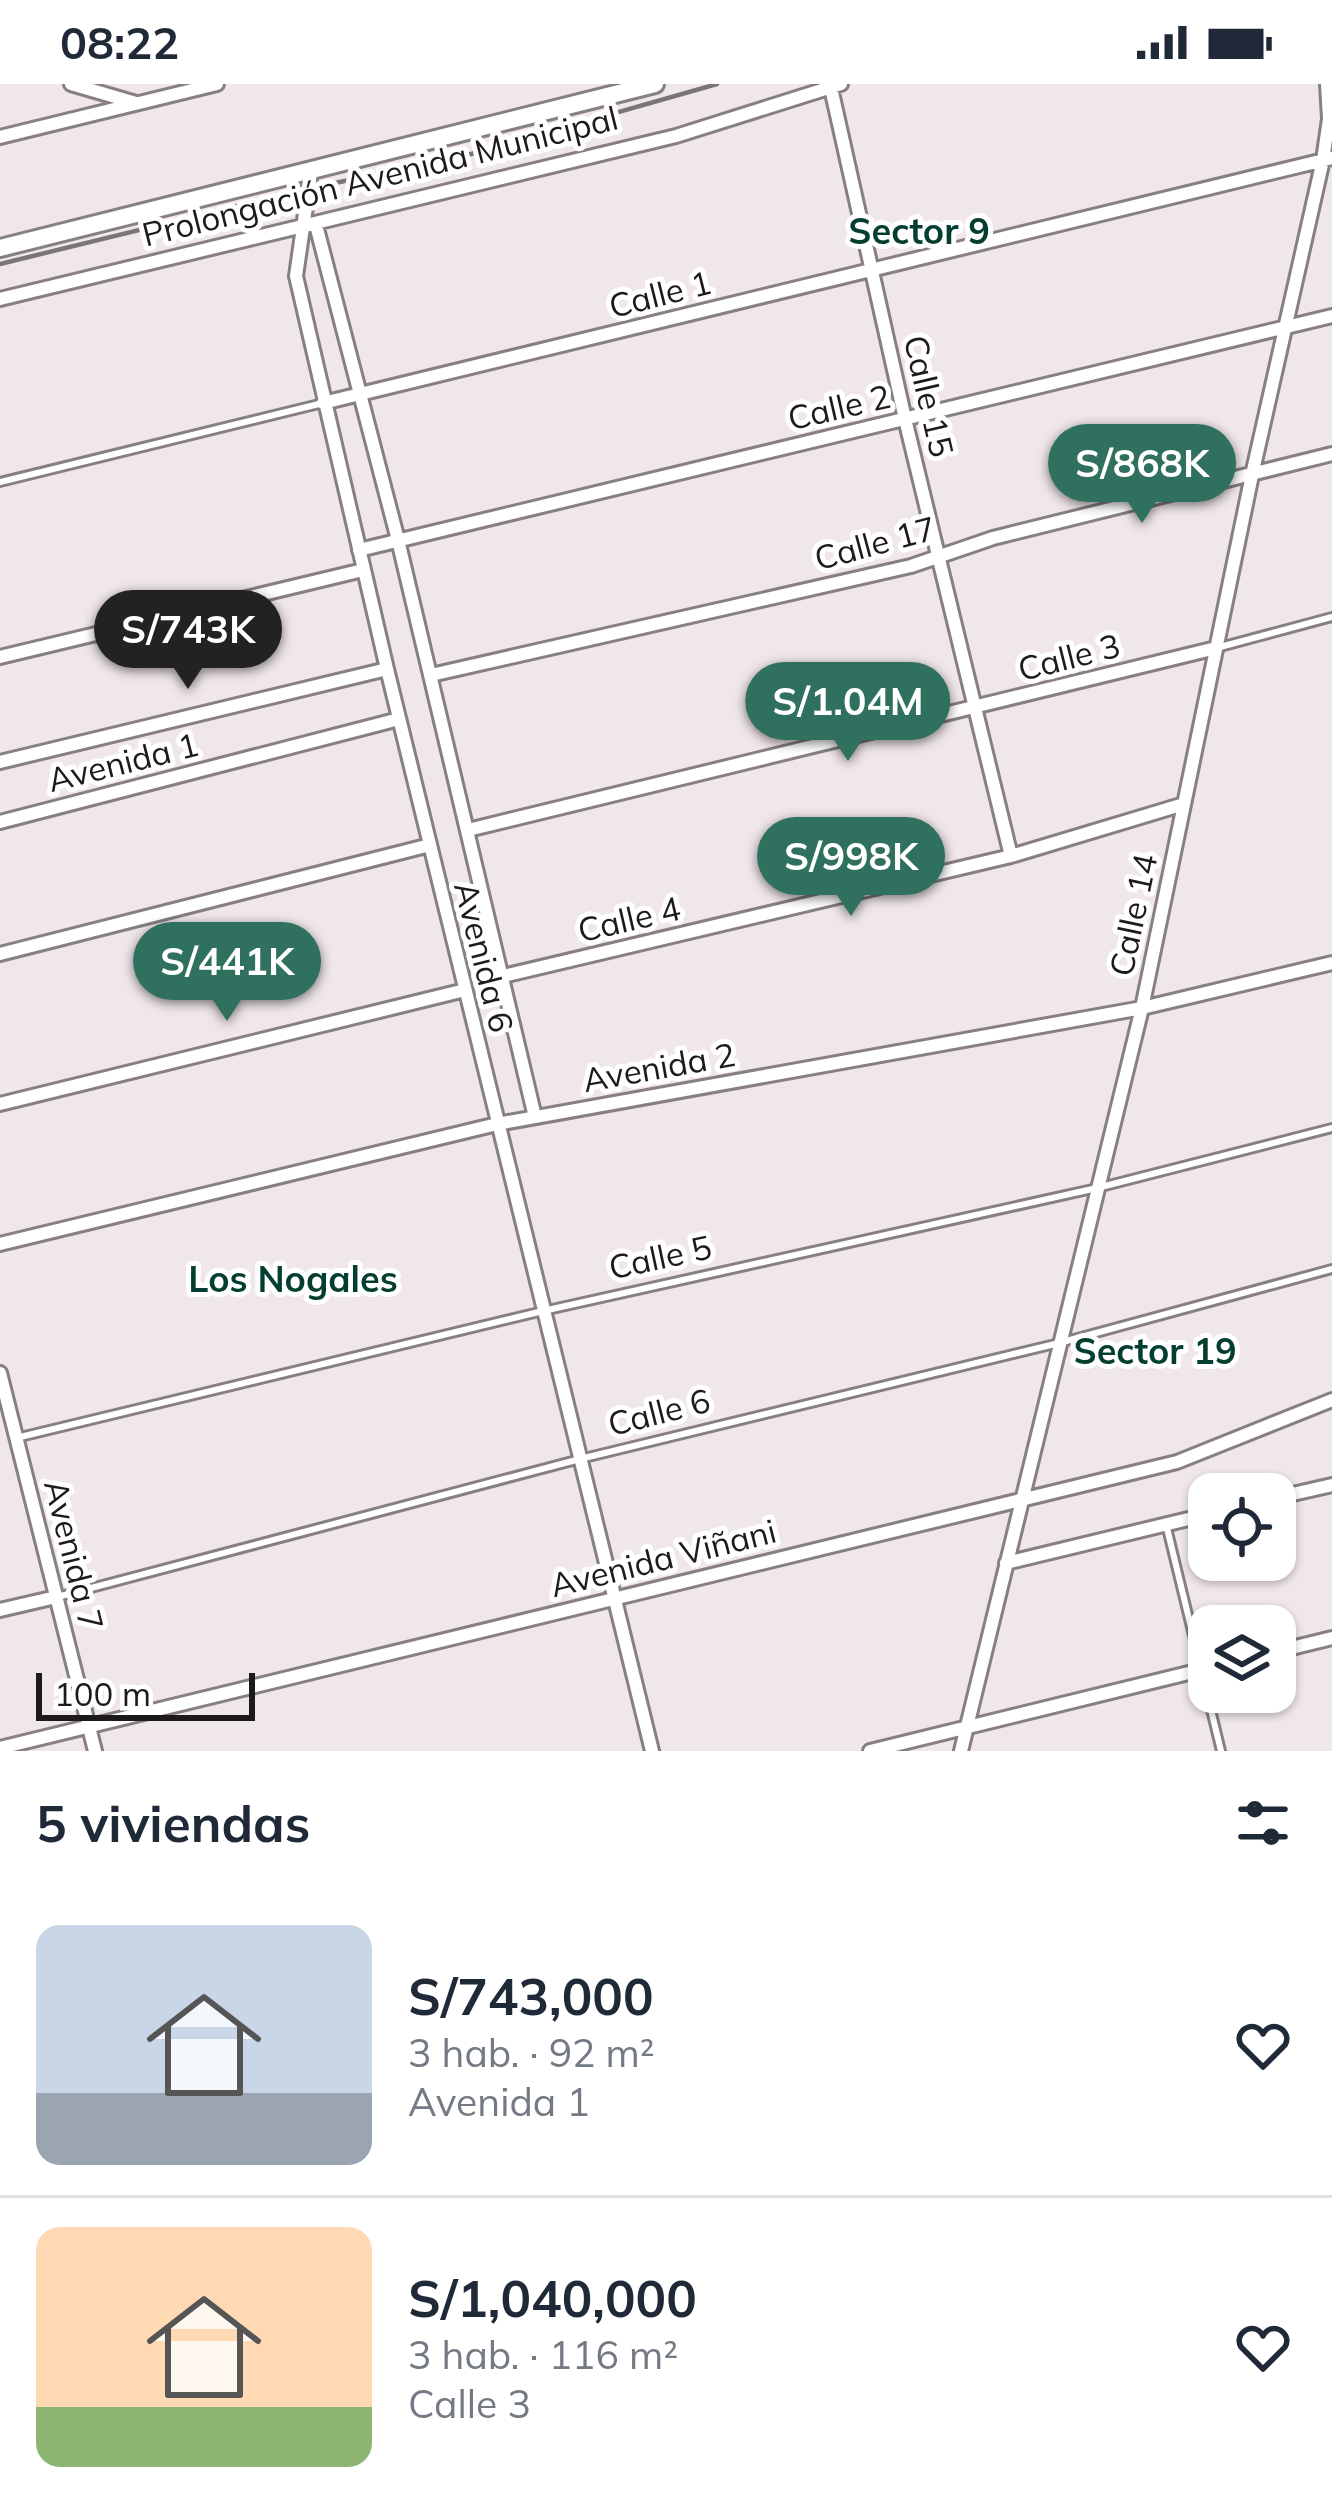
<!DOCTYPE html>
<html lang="es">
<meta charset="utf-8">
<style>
body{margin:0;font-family:Mulish,sans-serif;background:#f6f6f7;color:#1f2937;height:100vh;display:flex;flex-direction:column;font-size:45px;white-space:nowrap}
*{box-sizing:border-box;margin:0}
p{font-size:39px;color:#747a83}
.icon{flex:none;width:66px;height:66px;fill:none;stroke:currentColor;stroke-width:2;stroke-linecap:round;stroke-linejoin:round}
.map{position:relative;height:1667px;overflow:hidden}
.drawer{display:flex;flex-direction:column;background:#fff;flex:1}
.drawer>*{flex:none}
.controls{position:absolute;left:1188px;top:1389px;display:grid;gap:24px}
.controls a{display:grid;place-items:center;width:108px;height:108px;border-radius:24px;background:#fff;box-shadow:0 3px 9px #0004;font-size:60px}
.scale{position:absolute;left:36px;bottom:30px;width:219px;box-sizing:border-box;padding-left:12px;border:6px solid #1d1a1b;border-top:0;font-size:33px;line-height:42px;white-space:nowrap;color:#1d1a1b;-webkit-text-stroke:9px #fff;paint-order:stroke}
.price{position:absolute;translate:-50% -102px;padding:0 27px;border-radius:42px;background:#2f705f;color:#fff;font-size:39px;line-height:78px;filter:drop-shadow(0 3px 6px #0008)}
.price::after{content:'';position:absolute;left:50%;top:72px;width:36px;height:27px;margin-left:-18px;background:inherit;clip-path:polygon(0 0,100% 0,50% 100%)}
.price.selected{background:#222;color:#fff}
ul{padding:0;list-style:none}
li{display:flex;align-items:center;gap:36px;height:300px;padding:0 36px}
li+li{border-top:3px solid #e0e1e3}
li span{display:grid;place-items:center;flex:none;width:336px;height:240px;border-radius:24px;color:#555}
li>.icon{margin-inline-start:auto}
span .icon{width:144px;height:144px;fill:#fffc;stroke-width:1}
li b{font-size:51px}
h2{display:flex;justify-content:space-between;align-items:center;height:144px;padding:0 36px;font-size:51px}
.status{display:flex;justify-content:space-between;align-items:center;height:84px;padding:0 60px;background:#fff;direction:ltr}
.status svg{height:33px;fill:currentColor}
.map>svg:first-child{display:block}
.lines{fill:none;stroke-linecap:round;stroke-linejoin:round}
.lane-casing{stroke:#877f81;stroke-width:12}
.street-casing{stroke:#877f81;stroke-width:18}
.secondary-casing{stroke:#877f81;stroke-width:22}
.lane{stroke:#fff;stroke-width:6}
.street{stroke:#fff;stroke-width:12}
.secondary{stroke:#fff;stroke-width:16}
.rail{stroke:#7a7577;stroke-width:4.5}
.labels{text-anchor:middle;stroke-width:10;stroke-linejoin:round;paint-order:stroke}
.street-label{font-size:33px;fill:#1d1a1b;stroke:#fff}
.neighbourhood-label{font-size:36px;font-weight:bold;fill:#043e31;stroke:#fff}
</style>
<div class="status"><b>08:22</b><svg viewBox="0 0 49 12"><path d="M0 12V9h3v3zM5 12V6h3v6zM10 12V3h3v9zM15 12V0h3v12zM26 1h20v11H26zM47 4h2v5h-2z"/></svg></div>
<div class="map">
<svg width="1332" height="1667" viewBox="0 0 1332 1667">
<rect width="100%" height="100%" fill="#f0e7ea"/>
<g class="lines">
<g class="lane-casing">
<path id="lane" d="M0,398L323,319
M1220,563L1332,533
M16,1354L543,1227L1097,1104L1332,1044
M1166,1440L1221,1667
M57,1513L580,1375L1059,1259L1332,1185"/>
</g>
<g class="street-casing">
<path id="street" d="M71,0L136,19
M831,4L905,335L1011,772
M0,53L217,0
M311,88L296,192L387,585L652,1667
M316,141L398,456L535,1033
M0,215L676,52L841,0
M323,319L1332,74
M359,466L1332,232
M0,573L363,486
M431,591L911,482L993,454L1332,370
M0,678L387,585
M0,738L399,635
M468,746L1216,564
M0,870L430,761
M503,892L1011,772L1184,720
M0,1020L465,906
M0,1160L497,1040L1142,924L1332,879
M0,1289L95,1667
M1275,1414L1332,1401
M1006,1479L1209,1430
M0,1526L56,1513
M1275,1568L1332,1554
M0,1664L1177,1378L1332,1316
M870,1667L1209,1584
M961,1667L1142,924L1252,391L1323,76L1329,35L1327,0"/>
</g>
<g class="secondary-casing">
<path id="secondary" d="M0,164L655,0"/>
</g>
<use href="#lane" class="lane"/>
<use href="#street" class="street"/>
<use href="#secondary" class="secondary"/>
<path class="rail" d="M0,180L307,105L471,70L717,0"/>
</g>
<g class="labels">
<g class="street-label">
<text transform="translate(380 92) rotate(-14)" y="12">Prolongación Avenida Municipal</text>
<text transform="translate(660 210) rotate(-14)" y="12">Calle 1</text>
<text transform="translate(929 312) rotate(77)" y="12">Calle 15</text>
<text transform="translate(839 323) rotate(-13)" y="12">Calle 2</text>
<text transform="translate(875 459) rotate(-15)" y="12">Calle 17</text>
<text transform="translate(1069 573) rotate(-14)" y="12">Calle 3</text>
<text transform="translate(123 678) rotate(-14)" y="12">Avenida 1</text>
<text transform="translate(1133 831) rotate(-78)" y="12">Calle 14</text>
<text transform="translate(629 835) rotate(-13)" y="12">Calle 4</text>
<text transform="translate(484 873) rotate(76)" y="12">Avenida 6</text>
<text transform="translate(659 983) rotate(-10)" y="12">Avenida 2</text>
<text transform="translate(660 1173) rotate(-12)" y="12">Calle 5</text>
<text transform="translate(659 1328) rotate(-14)" y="12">Calle 6</text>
<text transform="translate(74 1471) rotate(76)" y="12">Avenida 7</text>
<text transform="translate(663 1474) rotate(-14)" y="12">Avenida Viñani</text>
</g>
<g class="neighbourhood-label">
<text x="919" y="160">Sector 9</text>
<text x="293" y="1208">Los Nogales</text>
<text x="1155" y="1280">Sector 19</text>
</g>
</g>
</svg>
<div class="controls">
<a><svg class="icon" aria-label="locate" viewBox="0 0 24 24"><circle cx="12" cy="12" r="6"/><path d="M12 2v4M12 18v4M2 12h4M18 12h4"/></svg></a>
<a><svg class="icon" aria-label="layers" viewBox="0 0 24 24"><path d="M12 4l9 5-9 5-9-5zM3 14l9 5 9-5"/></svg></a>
</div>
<div class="scale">100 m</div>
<b class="price" style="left:1142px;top:442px">S/868K</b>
<b class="price selected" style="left:188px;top:608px">S/743K</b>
<b class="price" style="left:848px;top:680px">S/1.04M</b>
<b class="price" style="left:851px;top:835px">S/998K</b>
<b class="price" style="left:227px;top:940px">S/441K</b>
</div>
<section class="drawer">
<h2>5 viviendas<svg class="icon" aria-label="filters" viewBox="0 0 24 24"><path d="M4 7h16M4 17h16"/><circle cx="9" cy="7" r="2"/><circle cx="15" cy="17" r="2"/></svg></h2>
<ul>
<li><span style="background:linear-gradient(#c9d6e8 70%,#9aa5b1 0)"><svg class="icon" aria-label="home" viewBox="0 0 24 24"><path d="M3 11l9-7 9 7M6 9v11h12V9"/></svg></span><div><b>S/743,000</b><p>3 hab. · 92 m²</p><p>Avenida 1</p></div><svg class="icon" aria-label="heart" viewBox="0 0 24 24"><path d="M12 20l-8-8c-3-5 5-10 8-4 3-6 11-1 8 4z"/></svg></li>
<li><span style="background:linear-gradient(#ffd9b3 75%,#8fb573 0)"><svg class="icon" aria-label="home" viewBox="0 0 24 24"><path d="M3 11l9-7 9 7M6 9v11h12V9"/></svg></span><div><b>S/1,040,000</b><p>3 hab. · 116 m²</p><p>Calle 3</p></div><svg class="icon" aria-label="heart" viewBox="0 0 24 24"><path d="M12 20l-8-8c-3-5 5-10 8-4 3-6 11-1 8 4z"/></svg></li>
</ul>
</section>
